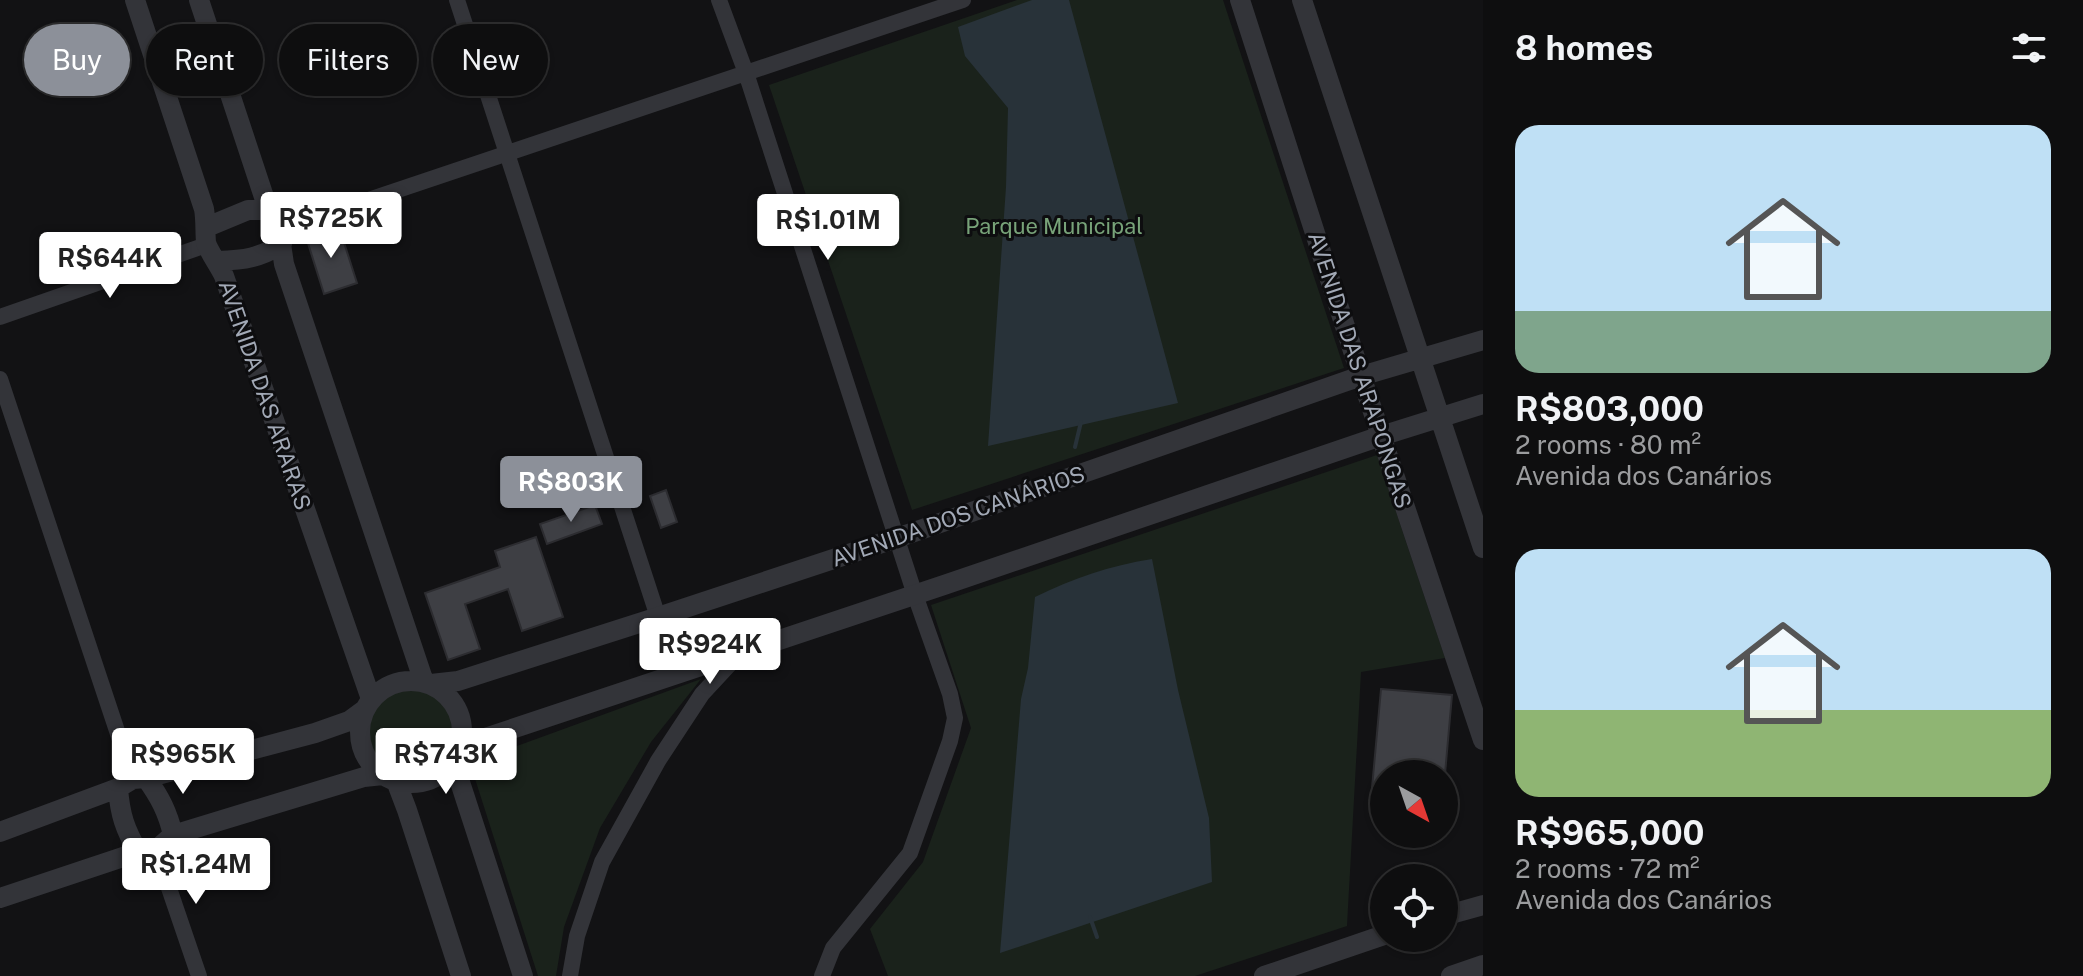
<!DOCTYPE html>
<meta charset="utf-8">
<style>
body{margin:0;font-family:"Public Sans",sans-serif;background:#1c1c1d;color:#f1f3f6;height:100vh;display:flex;flex-direction:column;font-size:30px;white-space:nowrap}
*{box-sizing:border-box;margin:0}
p{font-size:26px;color:#9b9c9e}
.icon{flex:none;width:44px;height:44px;fill:none;stroke:currentColor;stroke-width:2;stroke-linecap:round;stroke-linejoin:round}
.map{position:relative;flex:1;overflow:hidden}
.details{display:flex;flex-direction:column;background:#0e0e0f;width:600px}
.details>*{flex:none}
.hud{position:absolute;left:24px;top:24px;width:760px;height:72px;display:flex;gap:16px}
.needle{width:52px;rotate:140deg}
.controls{position:absolute;left:1370px;top:760px;display:grid;gap:16px}
.controls a{display:grid;place-items:center;width:88px;height:88px;border-radius:50%;background:#0e0e0f;box-shadow:0 2px 6px #0004,0 0 0 2px #2e2e2f;font-size:40px}
.price{position:absolute;translate:-50% -68px;padding:0 18px;border-radius:8px;background:#fff;color:#222;font-size:26px;line-height:52px;filter:drop-shadow(0 2px 4px #0008)}
.price::after{content:'';position:absolute;left:50%;top:48px;width:24px;height:18px;margin-left:-12px;background:inherit;clip-path:polygon(0 0,100% 0,50% 100%)}
.price.selected{background:#8c9099;color:#fff}
ul{padding:0;list-style:none}
li{display:grid;align-content:center;gap:16px;height:424px;padding:0 32px}
li span{display:grid;place-items:center;height:248px;border-radius:24px;color:#555}
li>.icon{margin-inline-start:auto}
span .icon{width:144px;height:144px;fill:#fffc;stroke-width:1}
li b{font-size:34px}
h2{display:flex;justify-content:space-between;align-items:center;height:96px;padding:0 32px;font-size:34px}
.tag{padding:0 28px;border-radius:36px;background:#0e0e0f;box-shadow:0 2px 6px #0004,0 0 0 2px #2e2e2f;font-size:28px;line-height:72px}
.tag.selected{background:#8c9099;color:#fff}
main{display:flex;flex:1;min-height:0}
.map>svg:first-child{display:block}
.green{fill:#1a221b}
.water{fill:#283239}
.lines{fill:none;stroke-linecap:round;stroke-linejoin:round}
.stream{stroke:#283239;stroke-width:4}
.building{fill:#3e3f44;stroke:#2c2c30;stroke-width:2}
.minor{stroke:#333439;stroke-width:16}
.tertiary{stroke:#333439;stroke-width:20}
.labels{text-anchor:middle;stroke-width:6;stroke-linejoin:round;paint-order:stroke}
.park-label{font-size:22px;fill:#78a379;stroke:#0d0d0f}
.street-label{font-size:22px;fill:#a2a9b6;stroke:#0d0d0f}
</style>
<main>
<div class="map">
<svg width="1483" height="976" viewBox="0 0 1483 976">
<rect width="100%" height="100%" fill="#121214"/>
<path class="green" d="M1017,0H1223L1344,368L912,510L769,85Z
M1377,455L1445,658L1361,672L1347,926L1195,976H888L870,929L923,862L971,728L931,605Z
M701,679L651,742L600,828L564,927L556,976H538L470,763Z
M367 732a44 44 0 1 1 88 0a44 44 0 1 1-88 0Z"/>
<path class="water" d="M1032,0H1069L1178,403L988,446L1006,187L1008,108L965,56L958,27Z
M1152,559L1178,690L1209,818L1212,882L1000,953L1021,699L1028,668L1035,597C1074,578 1109,566 1152,559Z"/>
<g class="lines">
<path class="stream" d="M1075,447L1081,422
M1090,917L1097,937"/>
</g>
<path class="building" d="M339,227L357,283L324,294L306,237Z
M666,490L677,522L661,528L650,496Z
M595,505L602,524L547,544L540,524Z
M536,537L563,617L522,631L508,589L465,604L480,649L448,660L425,593L500,567L495,551Z
M1381,689L1452,695L1445,774H1384V789L1372,788Z"/>
<g class="lines">
<path class="minor" d="M457,0L658,617
M719,0L746,73L915,595L950,694L955,718L950,741L910,853L833,948L822,976
M279,230L963,0
M0,317L206,245
M0,379L133,779
M156,850L199,976
M570,976L577,936L602,862L658,761L702,694L740,653"/>
<path class="tertiary" d="M135,0L204,209C206,220 205,232 206,242C207,249 220,267 224,276L371,699
M199,0L265,200L279,230L284,264L424,682
M1240,0L1361,376L1483,740
M1302,0L1483,548
M207,227L248,210H270
M218,261C245,260 259,258 282,244
M360 732a51 51 0 1 1 102 0a51 51 0 1 1-102 0Z
M431,684L458,681L658,617L897,538L1361,376L1483,340
M461,746L944,585L1381,436L1483,404
M458,754L459,779L523,976
M146,778C160,797 168,813 173,835
M396,781L407,810L461,976
M118,788C120,815 125,829 138,852
M0,832L118,788L133,779L146,778L315,733L349,721L364,710
M0,898L138,852L156,850L173,835L364,777L383,775
M1444,916L1483,905
M1264,976L1384,935
M1451,976L1483,965"/>
</g>
<g class="labels">
<g class="park-label">
<text x="1054" y="234">Parque Municipal</text>
</g>
<g class="street-label">
<text transform="translate(1360 370) rotate(72)" y="8">AVENIDA DAS ARAPONGAS</text>
<text transform="translate(265 395) rotate(71)" y="8">AVENIDA DAS ARARAS</text>
<text transform="translate(958 516) rotate(-19)" y="8">AVENIDA DOS CANÁRIOS</text>
</g>
</g>
</svg>
<div class="controls">
<a><svg class="needle" viewBox="-14 -14 28 28"><path d="M0-13l5 13h-10z" fill="#e53935"/><path d="M0 13l5-13h-10z" fill="#9b9c9e"/></svg></a>
<a><svg class="icon" aria-label="locate" viewBox="0 0 24 24"><circle cx="12" cy="12" r="6"/><path d="M12 2v4M12 18v4M2 12h4M18 12h4"/></svg></a>
</div>
<b class="price" style="left:331px;top:260px">R$725K</b>
<b class="price" style="left:828px;top:262px">R$1.01M</b>
<b class="price" style="left:110px;top:300px">R$644K</b>
<b class="price selected" style="left:571px;top:524px">R$803K</b>
<b class="price" style="left:710px;top:686px">R$924K</b>
<b class="price" style="left:183px;top:796px">R$965K</b>
<b class="price" style="left:446px;top:796px">R$743K</b>
<b class="price" style="left:196px;top:906px">R$1.24M</b>
<div class="hud">
<a class="tag selected">Buy</a>
<a class="tag">Rent</a>
<a class="tag">Filters</a>
<a class="tag">New</a>
</div>
</div>
<section class="details">
<h2>8 homes<svg class="icon" aria-label="filters" viewBox="0 0 24 24"><path d="M4 7h16M4 17h16"/><circle cx="9" cy="7" r="2"/><circle cx="15" cy="17" r="2"/></svg></h2>
<ul>
<li><span style="background:linear-gradient(#bfe0f5 75%,#7fa58c 0)"><svg class="icon" aria-label="home" viewBox="0 0 24 24"><path d="M3 11l9-7 9 7M6 9v11h12V9"/></svg></span><div><b>R$803,000</b><p>2 rooms · 80 m²</p><p>Avenida dos Canários</p></div></li>
<li><span style="background:linear-gradient(#bfe0f5 65%,#8fb573 0)"><svg class="icon" aria-label="home" viewBox="0 0 24 24"><path d="M3 11l9-7 9 7M6 9v11h12V9"/></svg></span><div><b>R$965,000</b><p>2 rooms · 72 m²</p><p>Avenida dos Canários</p></div></li>
</ul>
</section>
</main>
